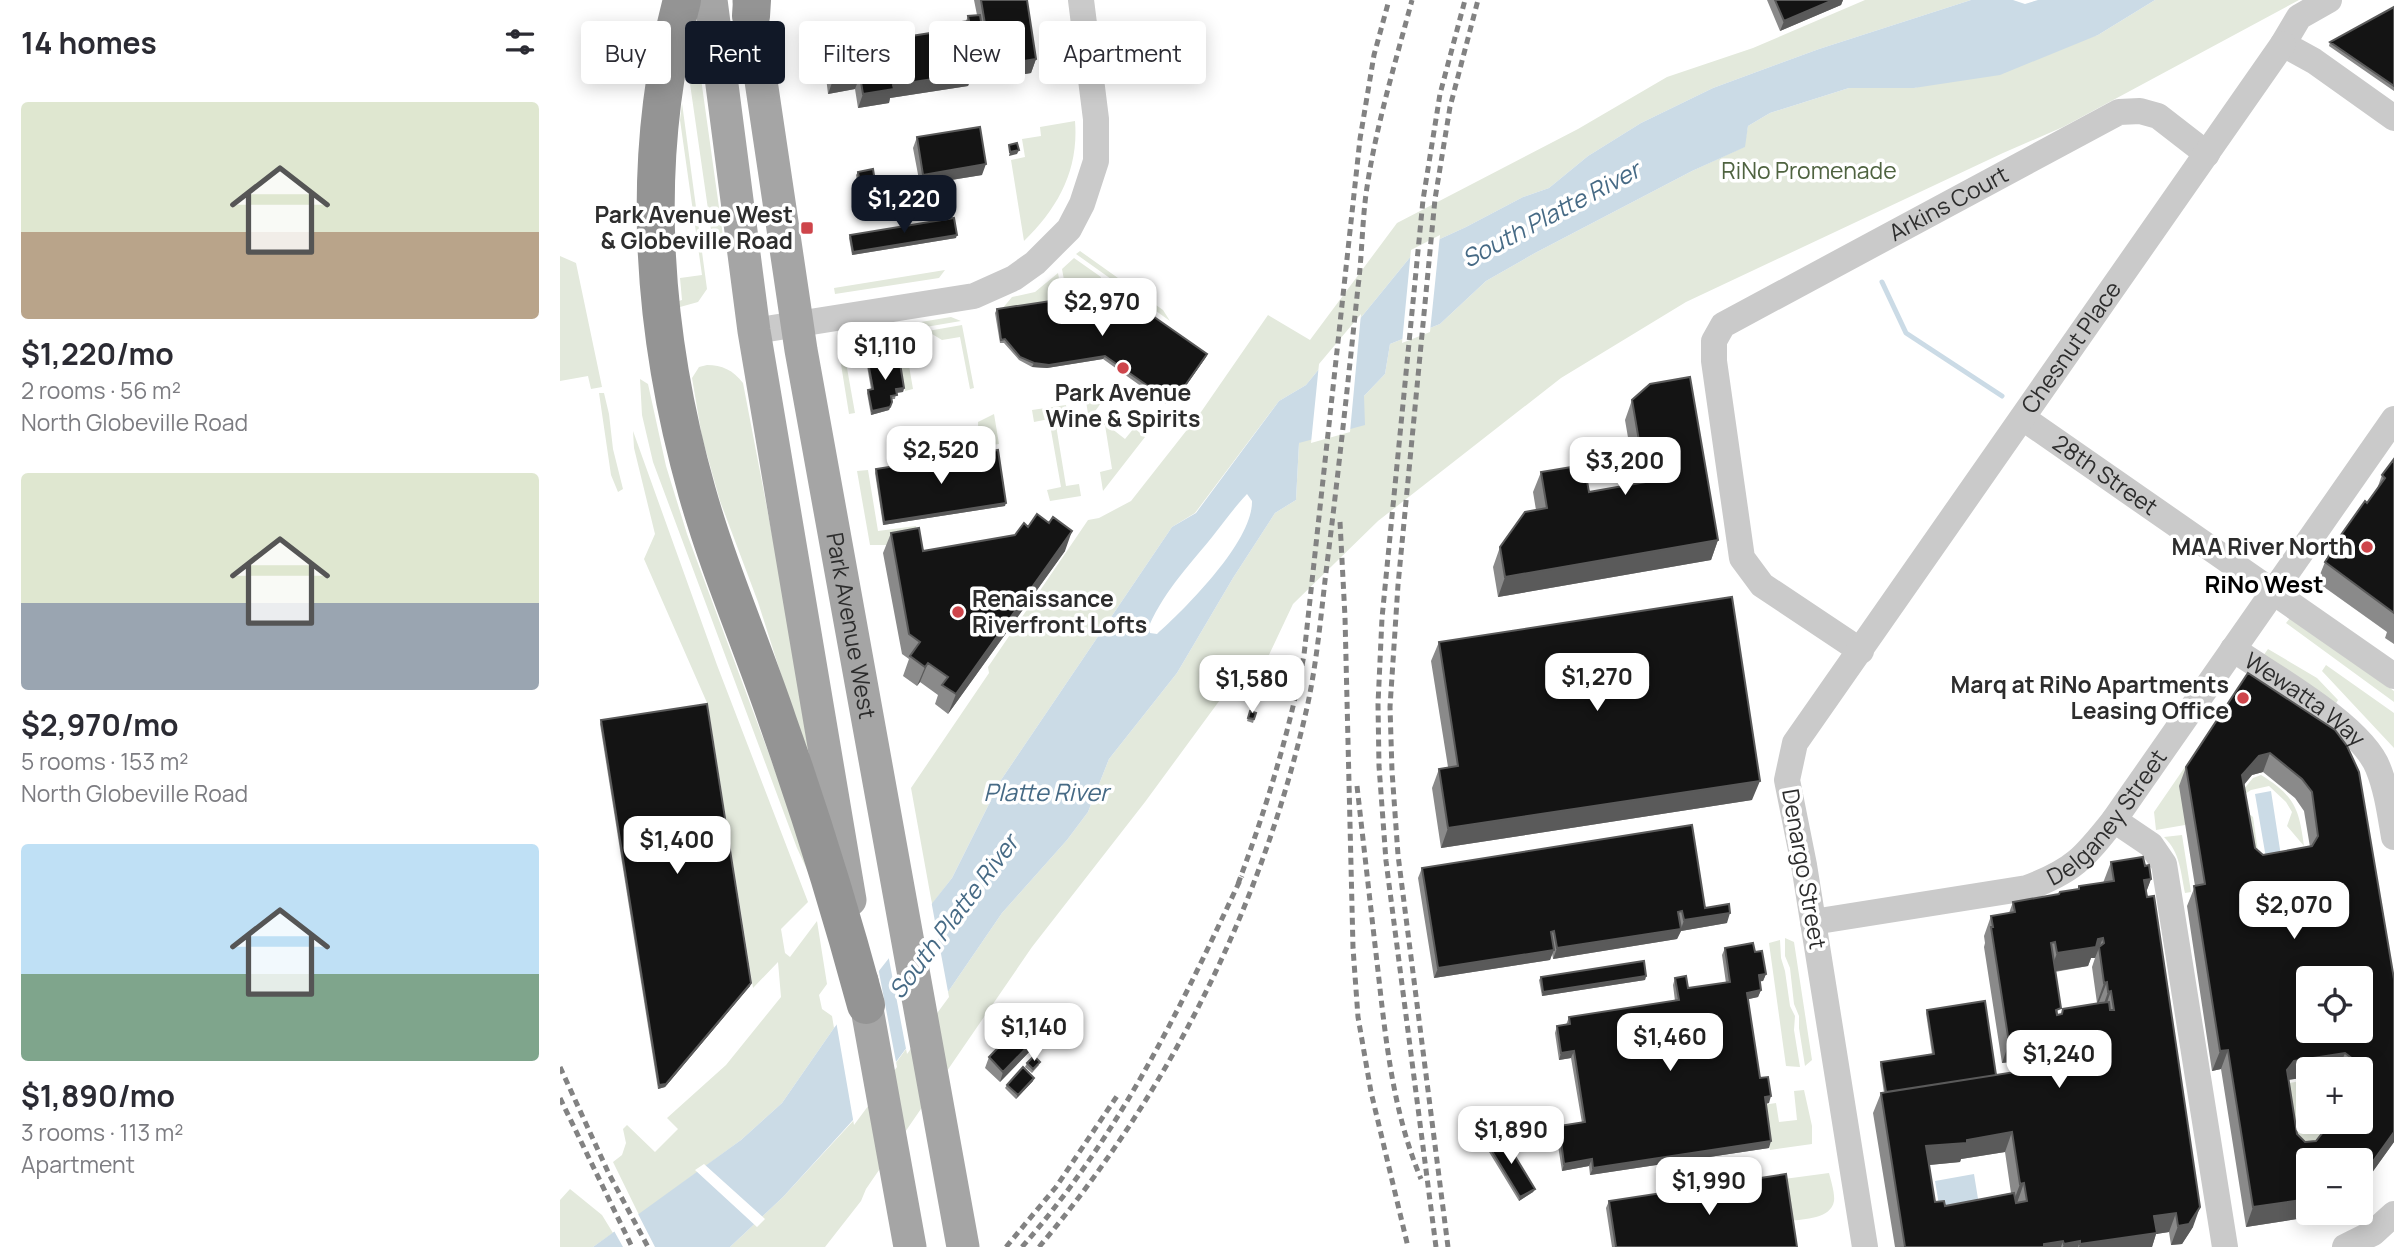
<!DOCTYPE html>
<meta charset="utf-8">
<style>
body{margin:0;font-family:Manrope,sans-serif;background:#f2f2f3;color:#2b2b33;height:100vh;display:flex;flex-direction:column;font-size:26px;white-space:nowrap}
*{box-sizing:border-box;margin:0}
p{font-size:23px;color:#7c7c81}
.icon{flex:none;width:38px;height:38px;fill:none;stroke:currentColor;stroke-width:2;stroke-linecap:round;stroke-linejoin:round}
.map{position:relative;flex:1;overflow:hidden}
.panel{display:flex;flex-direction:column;background:#fff;width:560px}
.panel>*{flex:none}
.guide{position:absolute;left:21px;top:21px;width:665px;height:63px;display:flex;gap:14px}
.tools{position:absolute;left:1736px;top:966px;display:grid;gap:14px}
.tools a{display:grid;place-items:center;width:77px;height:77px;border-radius:7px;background:#fff;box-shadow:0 4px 18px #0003;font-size:35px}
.price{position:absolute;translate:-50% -60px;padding:0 16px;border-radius:14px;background:#fff;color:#222;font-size:23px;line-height:46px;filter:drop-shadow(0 2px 4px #0008)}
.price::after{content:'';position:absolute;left:50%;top:42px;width:21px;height:16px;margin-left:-10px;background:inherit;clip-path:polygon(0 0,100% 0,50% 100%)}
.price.selected{background:#111827;color:#fff}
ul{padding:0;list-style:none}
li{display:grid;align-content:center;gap:14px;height:371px;padding:0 21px}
li span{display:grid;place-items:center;height:217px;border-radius:7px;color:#555}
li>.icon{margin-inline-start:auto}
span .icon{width:126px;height:126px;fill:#fffc;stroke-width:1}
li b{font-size:30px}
h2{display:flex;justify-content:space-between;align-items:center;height:84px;padding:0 21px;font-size:30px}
.pill{padding:0 24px;border-radius:7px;background:#fff;box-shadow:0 4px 18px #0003;font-size:24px;line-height:63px}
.pill.selected{background:#111827;color:#fff}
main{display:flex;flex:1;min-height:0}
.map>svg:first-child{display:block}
.green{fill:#e3e9dc}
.water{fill:#cbdbe6;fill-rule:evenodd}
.pier{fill:#fff}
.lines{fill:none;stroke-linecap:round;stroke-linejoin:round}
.stream{stroke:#cbdbe6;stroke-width:5}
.minor{stroke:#cacaca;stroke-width:26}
.major{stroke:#a5a5a5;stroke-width:33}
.highway{stroke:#949494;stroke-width:38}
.rail{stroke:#828282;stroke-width:5;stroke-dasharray:7 5;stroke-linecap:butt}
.wall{fill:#8a8a8a;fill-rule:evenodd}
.shaded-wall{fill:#5a5a5a}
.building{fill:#141414;stroke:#5a5a5a;stroke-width:2;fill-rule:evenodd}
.poi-dot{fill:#ce454b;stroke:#fff;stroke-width:2.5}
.labels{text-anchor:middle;stroke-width:7;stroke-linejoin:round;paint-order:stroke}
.park-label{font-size:23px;fill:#4f6340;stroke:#fff}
.street-label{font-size:23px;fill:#2d2d2d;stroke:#fff}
.poi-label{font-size:23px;font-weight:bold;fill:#2d2d2d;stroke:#fff;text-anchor:end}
.water-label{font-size:24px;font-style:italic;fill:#466a85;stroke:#fff}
.neighbourhood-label{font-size:24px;font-weight:bold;fill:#000;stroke:#fff}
</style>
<main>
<section class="panel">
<h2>14 homes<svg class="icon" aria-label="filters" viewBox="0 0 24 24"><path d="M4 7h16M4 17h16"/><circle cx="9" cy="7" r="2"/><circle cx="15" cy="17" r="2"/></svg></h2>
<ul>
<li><span style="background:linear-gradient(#dfe7d0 60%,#b9a48a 0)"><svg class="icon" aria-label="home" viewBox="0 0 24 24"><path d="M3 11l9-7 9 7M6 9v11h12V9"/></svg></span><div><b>$1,220/mo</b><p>2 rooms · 56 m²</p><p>North Globeville Road</p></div></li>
<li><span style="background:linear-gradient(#dfe7d0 60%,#9aa5b1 0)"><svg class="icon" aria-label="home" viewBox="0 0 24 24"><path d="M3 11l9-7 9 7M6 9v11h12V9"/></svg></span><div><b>$2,970/mo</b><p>5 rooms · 153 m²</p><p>North Globeville Road</p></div></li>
<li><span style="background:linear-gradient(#bfe0f5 60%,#7fa58c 0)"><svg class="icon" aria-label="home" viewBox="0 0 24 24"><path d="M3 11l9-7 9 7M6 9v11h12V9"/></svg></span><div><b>$1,890/mo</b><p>3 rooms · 113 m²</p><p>Apartment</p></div></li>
</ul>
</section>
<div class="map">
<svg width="1834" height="1247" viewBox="0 0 1834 1247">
<rect width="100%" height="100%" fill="#fff"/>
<path class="green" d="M118,0H130L163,236L152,237Z
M1305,0H1411L1259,49L1153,88L1081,123L1028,156L989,188L963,197L906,227L856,250L746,385L719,401L635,513L612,527L441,780L392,878L372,904L351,788L429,673L428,667L528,520L539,518L571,501L641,412L708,315L750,340L837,223L1018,129L1107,77L1193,48Z
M1595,0H1739L1503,127L1443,153L1126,302L1001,378L818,521L733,604L699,676L679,674L585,802L472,947L306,1189L301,1201L265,1247H170L223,1197L294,1120L390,989L442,913L507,840L528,812L549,759L617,673L673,578L715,513L736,500L739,443L804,396L825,374L830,344L880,324L926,281L975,253L1132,171L1184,147L1188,126L1210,113L1289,88H1354L1538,35Z
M122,103L147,289L138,302L120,307L119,301L122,300L120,278L142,275L120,120Z
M515,121C519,170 498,208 464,241L451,160L465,157L462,139L481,136L480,127Z
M520,251L603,310L610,321L516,254Z
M0,256L16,263L42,387L31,389L28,376L0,381Z
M514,258L541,277L539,285L506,291L502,269Z
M385,270L379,278L275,294L274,288Z
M498,273L503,301L442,309L452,297L475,292Z
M391,317L401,321L283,341L282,335Z
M402,325L414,388L410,389L400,337L382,340L372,334L301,346C293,352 289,357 287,368L295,413L289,414L279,352L288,345Z
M353,348L365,353L366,357L348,360L353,389L345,391L339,358L303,364V360L307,355Z
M147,365C162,365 173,370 183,383L266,816L198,602L160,501L142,437L132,378L139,367Z
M80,379L88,384L106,466L127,534L257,883L254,885L237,848L93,462L82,415Z
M39,393H44L49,414L53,449L63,489L58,492L51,475Z
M536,399L541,403L533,414L565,439L574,428L585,437L543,491L540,472L552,469L545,425L530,427L526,401Z
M506,405L508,417L495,419L506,486L519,484L521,496L490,501L487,490L501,487L489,419L474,422L472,410Z
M434,414L439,444L419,447L418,422Z
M73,431L157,665L248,902L221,929L225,953L230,957L257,921L267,984L259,995L262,1009L272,1016L274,1028L222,1103L181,1140L79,1215L53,1162L62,1155L66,1143L63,1129L67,1125L95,1152L118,1129L107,1118L166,1065L221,997L218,962L193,988L148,705L84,559L95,534L74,448Z
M308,470L318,531L356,526L359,542L336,545H310L297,471Z
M1730,618L1834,691V702L1726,623Z
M1708,649L1757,678L1778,700L1775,705L1703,656Z
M1766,665L1834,713V748L1762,671Z
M1640,745L1625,825L1596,830L1594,812Z
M1701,775C1735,796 1739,809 1744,846L1727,826L1732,812L1726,802L1709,786L1691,790L1685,794L1687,812L1693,817L1700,865L1678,796L1693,778Z
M1622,835L1631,892L1625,893C1621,873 1620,852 1604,837Z
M1225,938L1234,942L1252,1060L1245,1066L1239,1028V1016L1234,1004L1230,968L1225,956Z
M1220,940L1221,958L1225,971L1230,1006L1235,1016L1234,1030L1240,1067L1226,1066L1209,943Z
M1748,1080V1086L1736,1089L1743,1126L1766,1122L1767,1130L1741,1159L1724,1091L1729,1083Z
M1244,1090L1252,1126V1144L1210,1150L1203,1105L1216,1103L1219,1122L1237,1120L1234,1091Z
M1269,1173C1271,1181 1275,1193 1274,1201C1271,1219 1244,1219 1230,1221L1224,1179Z
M10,1189L42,1215L53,1233L33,1247H0V1200Z"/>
<path class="water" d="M1411,0H1453L1465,4L1478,0H1595L1538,35L1440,75L1354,88H1289L1210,113L1188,126L1185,147L1132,171L975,253L926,281L880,324L830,344L825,374L804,396L805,425L739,443L736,500L715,513L673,578L617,673L549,759L528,812L507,840L442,913L390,989L293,1120L223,1197L170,1247H33L181,1140L222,1103L274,1028L392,878L441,780L612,527L636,513L719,401L746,385L856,250L906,227L963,197L989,188L1028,156L1081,123L1153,88L1259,49ZM687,494L692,501C693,541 626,608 597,634L590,633L589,626C606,588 631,564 656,532C666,519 675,507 687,494Z
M1711,791L1721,856L1706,858L1695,794Z
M1414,1174L1419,1205L1380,1211L1375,1181Z"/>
<path class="pier" d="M880,235L870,332L842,343L851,250Z
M801,314L790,432L751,443L759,364Z
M371,900L389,997L347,1054L328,954Z
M318,967L337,1067L294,1125L276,1021Z
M144,1164L205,1219L197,1227L135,1170Z
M77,1212L95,1247H63L53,1229Z"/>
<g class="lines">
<path class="stream" d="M1322,282L1346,333L1442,396"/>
<g class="minor">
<path d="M1769,0L1739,17L1723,44L1754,61L1834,118"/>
<path d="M194,331L414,296L454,278L475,263L509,229L522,204L536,161V119L521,0"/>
<path id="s1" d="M1463,418L1834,676"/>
<path id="s2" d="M1673,649C1712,676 1801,725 1818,768C1827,790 1830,814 1834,837"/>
<path id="s3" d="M1301,651L1202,585L1182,558L1154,361V341L1163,325L1559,112L1580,111L1598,116L1647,154"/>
<path d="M1554,820L1591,845L1604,864L1665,1247"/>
<path id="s4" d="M1253,922L1467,888C1513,871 1524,858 1554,820L1834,419"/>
<path id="s5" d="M1305,1247L1244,865L1227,780L1235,743L1723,44"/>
<path d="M1785,1247L1813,1233L1834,1214"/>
</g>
<g class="major">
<path d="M151,0L194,331L290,900"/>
<path id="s6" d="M189,0L241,350L403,1247"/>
<path d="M302,981L350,1247"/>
</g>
<path class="highway" d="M122,0C79,161 92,333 137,492C159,570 192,645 218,722C251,815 280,909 306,1005
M191,16L192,0"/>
<path class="rail" d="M780,522L785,617L793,948L798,1017L811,1092L848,1247
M797,786C804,848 811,910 818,971C826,1042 833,1112 861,1179
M678,884C706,809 729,734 744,655L800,139L814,55L829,0
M0,1067L49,1174L88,1247
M0,1098L72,1247
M446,1247L496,1187L557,1096
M462,1247C560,1135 620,1009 682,876
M479,1247C610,1092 704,902 748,703C757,660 761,615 766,572C778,477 788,382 798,287C802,256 802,225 806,194C815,129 835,64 852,0
M876,1247L826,861L819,766L818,704L822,618L863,200L880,94L905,0
M888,1247L838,855L832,771L830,707L838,585L875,199L890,107L918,0"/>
</g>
<path class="wall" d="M414,0H467L476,59L471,73L427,80L421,40L418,47L409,49L413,73L408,86L330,98L329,103L298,108L295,89L268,94L266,77L271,63L290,60L289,54L294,41L326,40L399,29L401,22L406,21L408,16L417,15Z
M1207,0H1283L1281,5L1220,31Z
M1834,7V91L1769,46L1770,42Z
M357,137L422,175L360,185L353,148Z
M298,172L318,211L303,213L296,175Z
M290,235L396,238L292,255L289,238Z
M437,309L647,354L646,357L615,401L611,398L606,404L543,359L487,368L472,367L459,360L444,343H440L435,313Z
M308,362L344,388L343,392L336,393L335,399H332V402L329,410L311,415L307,393L308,390L311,389L307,366Z
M1072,400L1158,540L1151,560L938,597L933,567L940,547L976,510L973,492L981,472L1029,492L1076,484L1065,420Z
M1834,459V644L1825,638L1827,632L1757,582L1769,552L1817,489L1822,475Z
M316,469L445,506L323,525L315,473Z
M331,533L363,551H505L388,714L375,704L378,695L360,682L357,686L343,676L349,659L342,654L323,553Z
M879,642L1192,800L881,848L872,788L879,769L888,767L871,661Z
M690,711L696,713L693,723L687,721Z
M41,720L190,986L105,1087L98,1089L40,724Z
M1775,730L1834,979V1142L1801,1188V1160L1748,1213H1758L1756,1216L1686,1227L1661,1069L1652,1071L1627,906L1635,886L1619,786L1626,767ZM1703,772L1735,798L1744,811L1750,847L1703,855L1695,848L1684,785L1692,775ZM1748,1069H1801V1122L1756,1141L1745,1142L1737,1134L1728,1080L1748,1077Z
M1551,862L1585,866L1591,879L1586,892L1633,1227L1622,1244L1611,1245L1609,1232L1596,1234L1592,1247H1335L1313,1113L1321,1093H1324L1320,1065L1321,1062L1372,1054L1366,1013L1367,1010L1436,1075L1458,1071L1457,1061L1442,1063L1424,947L1425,943L1424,936L1431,916L1449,913L1453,902L1499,895L1518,889L1519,886L1543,883ZM1531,958H1535L1532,967L1537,1003H1539L1503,1009L1501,1015H1498L1495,972L1528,966ZM1445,1152L1451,1193L1385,1206L1375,1202L1369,1165L1400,1162L1401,1159Z
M862,868L1145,908L1167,923L1121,931L1117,939L993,959L992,953L990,960L874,978L858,878Z
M1165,948L1195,952L1206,974L1203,981H1200L1201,990L1198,997L1188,999L1200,1078L1209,1103L1206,1104L1209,1148L1030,1175L1029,1166L1002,1171L996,1133L999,1126L1022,1123L1011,1058L999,1060L995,1033L997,1026L1006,1025L1009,1017L1115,1001L1113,985L1115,978L1128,988L1166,983L1162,955Z
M1086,976L1085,980L982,996L979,980L981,977Z
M474,1040L470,1051L440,1082L425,1068L429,1057Z
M467,1063L479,1065L472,1073L465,1067Z
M473,1081L456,1099L445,1088L447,1085Z
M927,1143L975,1189L973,1192L959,1201L926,1147Z
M1049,1201L1237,1247H1052L1046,1208Z"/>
<path class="shaded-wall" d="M1273,0H1283L1281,5L1220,31L1224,21Z
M423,34L418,47L402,50L407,36Z
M476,59L471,73L427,80L432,66Z
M413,73L408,86L330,98L329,103L298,108L303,94L333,85Z
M300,76L295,89L268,94L273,80Z
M459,150L457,154L449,156L450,152Z
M426,164L422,175L360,185L363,175Z
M319,207L318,211L303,213L304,210Z
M397,235L396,238L292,255L293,252Z
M647,354L646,357L615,401L617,397Z
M545,356L543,359L487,368L472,367L474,363Z
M344,388L343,392L334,393L336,389Z
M330,407L329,410L311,415L312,411Z
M446,503L445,506L323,525L324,522Z
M512,531L505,551L388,714L396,694Z
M1158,540L1151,560L938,597L945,577Z
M368,663L360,682L357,686L365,667Z
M1710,753L1703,772L1692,775L1675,795L1682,775L1699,756Z
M1200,781L1192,800L881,848L888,828Z
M1591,879L1584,898V880Z
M1170,913L1167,923L1121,931L1117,939L993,959L997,948L1121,929L1124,920Z
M1543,938L1535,958H1531L1528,966L1490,972L1497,953L1538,939Z
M994,950L990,960L874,978L878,968Z
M1206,974L1203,981L1196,982L1199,975Z
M1086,976L1085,980L982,996L983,992Z
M1547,982L1539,1002L1537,1003L1544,983Z
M191,983L190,986L105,1087L98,1089L99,1085Z
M1201,990L1198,997L1185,1000L1187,993Z
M1551,991L1544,1011L1541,1012L1548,992Z
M474,1040L470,1051L440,1082L443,1072Z
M1464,1041L1457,1061L1442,1063L1449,1043Z
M1668,1050L1661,1069L1652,1071L1660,1051Z
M1014,1051L1011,1058L999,1060L1001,1053Z
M1785,1053L1779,1069H1748V1077L1727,1080V1070L1734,1061Z
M474,1078L473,1081L456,1099L458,1095Z
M1211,1096L1209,1103L1202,1104L1205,1097Z
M1452,1132L1445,1152L1401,1159L1400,1162L1359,1166L1366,1146Z
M1834,1132V1142L1801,1188V1178Z
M1211,1141L1209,1148L1030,1175L1033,1168Z
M1032,1159L1029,1166L1002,1171L1004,1164Z
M1464,1183L1457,1203H1453L1460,1184Z
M975,1189L973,1192L959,1201L960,1197Z
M1748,1199V1213H1758L1756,1216L1686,1227L1693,1207Z
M1640,1207L1633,1227L1622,1244L1611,1245L1618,1226Z
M1616,1213L1609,1232L1596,1234L1592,1247H1519L1520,1244L1594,1216Z
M1503,1241L1501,1247H1483L1484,1244Z
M1520,1241L1518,1247H1503L1504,1244Z"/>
<path class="building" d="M421,0H467L476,59L432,66Z
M1215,0H1273L1224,21Z
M1834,7V86L1770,42Z
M420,15L423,34L407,36L413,73L333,85L334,89L303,94L300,76L273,80L271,63L299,59V54L296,55L294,41L325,36L326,40L402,28L401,22L409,21L408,16Z
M420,127L426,164L363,175L357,137Z
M457,143L459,150L450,152L449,145Z
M313,169L319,207L304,210L298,172Z
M394,218L397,235L293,252L290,235Z
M557,291L647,354L617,397L612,394L608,400L545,356L489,365L474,363L460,357L445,339L441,340L437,309Z
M339,357L344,388L336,389L337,395L331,396L332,402L330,407L312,411L308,390L313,389L308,362Z
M1130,377L1158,540L945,577L940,547L965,512L987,508L981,472L1024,465L1029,492L1086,482L1072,400L1090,384Z
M438,450L446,503L324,522L316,469Z
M1834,459V613L1765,562L1771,553L1769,552L1805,501L1807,503L1825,478L1822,475Z
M477,514L489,523L493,517L512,531L396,694L382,685L388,677L368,663L365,667L350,656L360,642L349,634L331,533L359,528L363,551L455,535L464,523L468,527Z
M1172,597L1200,781L888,828L879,769L898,766L879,642Z
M1688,673L1775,730L1787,746L1799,772L1834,979V1132L1801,1178V1160H1748V1199L1693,1207L1668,1050L1660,1051L1634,886L1645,884L1626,767ZM1710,753L1742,779L1752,792L1758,836L1752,846L1703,855L1695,848L1682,775L1699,756ZM1748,978H1801V1031H1748ZM1785,1053L1797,1062L1798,1069H1801V1122H1771L1756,1141L1745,1142L1737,1134L1727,1070L1734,1061Z
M147,704L191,983L106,1084L99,1085L41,720Z
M690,711L696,713L694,719L688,718Z
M1132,825L1145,908L1169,904L1170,913L1124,920L1122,911L1118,912L1121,929L997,948L994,931L991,932L994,950L878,968L862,868Z
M1583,857L1585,866L1589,865L1591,879L1584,880L1587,897L1594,896L1640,1207L1629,1224L1618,1226L1616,1213L1594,1216L1597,1233L1520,1244V1241L1504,1244L1503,1241L1484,1244V1247H1345L1321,1093L1468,1070L1464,1041L1449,1043L1431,927H1433L1431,916L1455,912L1453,902L1499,894L1500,892L1519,889V886L1554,881L1551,862ZM1543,938L1544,943L1539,947L1544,983L1547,982L1548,992L1551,991L1554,1010H1550L1549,1002L1540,1003L1503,1009L1502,1014L1497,1015L1496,1010L1501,1008L1491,943L1495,942L1497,953L1536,947L1538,939ZM1452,1132L1460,1184L1464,1183L1467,1201L1456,1203L1454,1193L1385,1206L1384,1201L1375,1202L1366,1146L1407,1143V1140Z
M1193,943L1195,952L1202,951L1206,974L1199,975L1201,990L1187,993L1200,1078L1208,1077L1211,1096L1205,1097L1211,1141L1033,1168L1032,1159L1004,1164L999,1126L1025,1122L1014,1051L1001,1053L997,1026L1010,1024L1009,1017L1119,1000L1115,978L1126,976L1128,988L1170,982L1165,948Z
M1084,961L1086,976L983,992L981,977Z
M1425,1001L1436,1075L1326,1092L1321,1062L1374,1054L1367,1010Z
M459,1026L474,1040L443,1072L429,1057Z
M474,1056L480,1062L473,1069L467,1063Z
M463,1067L474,1078L458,1095L447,1085Z
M942,1135L975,1189L960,1197L927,1143Z
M1226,1174L1237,1247H1056L1049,1201Z"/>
<g class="poi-dot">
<rect x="240" y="221" width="14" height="14" rx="3.5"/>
<circle cx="563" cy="368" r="7"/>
<circle cx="1807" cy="547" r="7"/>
<circle cx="398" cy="612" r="7"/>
<circle cx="1683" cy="698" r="7"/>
</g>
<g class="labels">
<g class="park-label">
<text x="1249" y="179">RiNo Promenade</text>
</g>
<g class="street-label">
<text dy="8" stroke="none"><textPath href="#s3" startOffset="646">Arkins Court</textPath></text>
<text dy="8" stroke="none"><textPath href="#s5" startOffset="994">Chesnut Place</textPath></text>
<text dy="8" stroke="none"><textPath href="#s1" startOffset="100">28th Street</textPath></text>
<text dy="8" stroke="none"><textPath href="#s6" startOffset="634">Park Avenue West</textPath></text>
<text dy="8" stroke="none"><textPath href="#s2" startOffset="88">Wewatta Way</textPath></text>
<text dy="8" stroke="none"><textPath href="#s4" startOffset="326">Delganey Street</textPath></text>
<text transform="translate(1244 869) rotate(80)" y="8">Denargo Street</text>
</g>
<g class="poi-label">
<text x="233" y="223">Park Avenue West<tspan x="233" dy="26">&amp; Globeville Road</tspan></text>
<text x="563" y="401" text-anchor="middle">Park Avenue<tspan x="563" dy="26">Wine &amp; Spirits</tspan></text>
<text x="1793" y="555">MAA River North</text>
<text x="412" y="607" text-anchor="start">Renaissance<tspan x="412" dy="26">Riverfront Lofts</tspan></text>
<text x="1669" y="693">Marq at RiNo Apartments<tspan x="1669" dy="26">Leasing Office</tspan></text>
</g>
<g class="water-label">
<text transform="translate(991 215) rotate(-28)" y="8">South Platte River</text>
<text x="486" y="801">Platte River</text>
<text transform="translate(394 917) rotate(-53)" y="8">South Platte River</text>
</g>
<g class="neighbourhood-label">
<text x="1704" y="593">RiNo West</text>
</g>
</g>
</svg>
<div class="tools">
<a><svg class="icon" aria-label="locate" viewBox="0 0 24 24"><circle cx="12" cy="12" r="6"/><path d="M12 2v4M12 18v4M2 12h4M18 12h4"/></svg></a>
<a>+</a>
<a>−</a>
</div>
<b class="price selected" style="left:344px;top:235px">$1,220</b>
<b class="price" style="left:542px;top:338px">$2,970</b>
<b class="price" style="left:325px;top:382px">$1,110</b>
<b class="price" style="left:381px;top:486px">$2,520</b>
<b class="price" style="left:1065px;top:497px">$3,200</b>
<b class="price" style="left:1037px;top:713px">$1,270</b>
<b class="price" style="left:692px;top:715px">$1,580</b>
<b class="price" style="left:117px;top:876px">$1,400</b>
<b class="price" style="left:1734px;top:941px">$2,070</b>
<b class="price" style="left:474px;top:1063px">$1,140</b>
<b class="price" style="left:1110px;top:1073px">$1,460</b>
<b class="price" style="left:1499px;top:1090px">$1,240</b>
<b class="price" style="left:951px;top:1166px">$1,890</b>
<b class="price" style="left:1149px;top:1217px">$1,990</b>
<div class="guide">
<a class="pill">Buy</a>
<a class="pill selected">Rent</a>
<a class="pill">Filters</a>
<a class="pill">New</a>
<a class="pill">Apartment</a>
</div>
</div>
</main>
